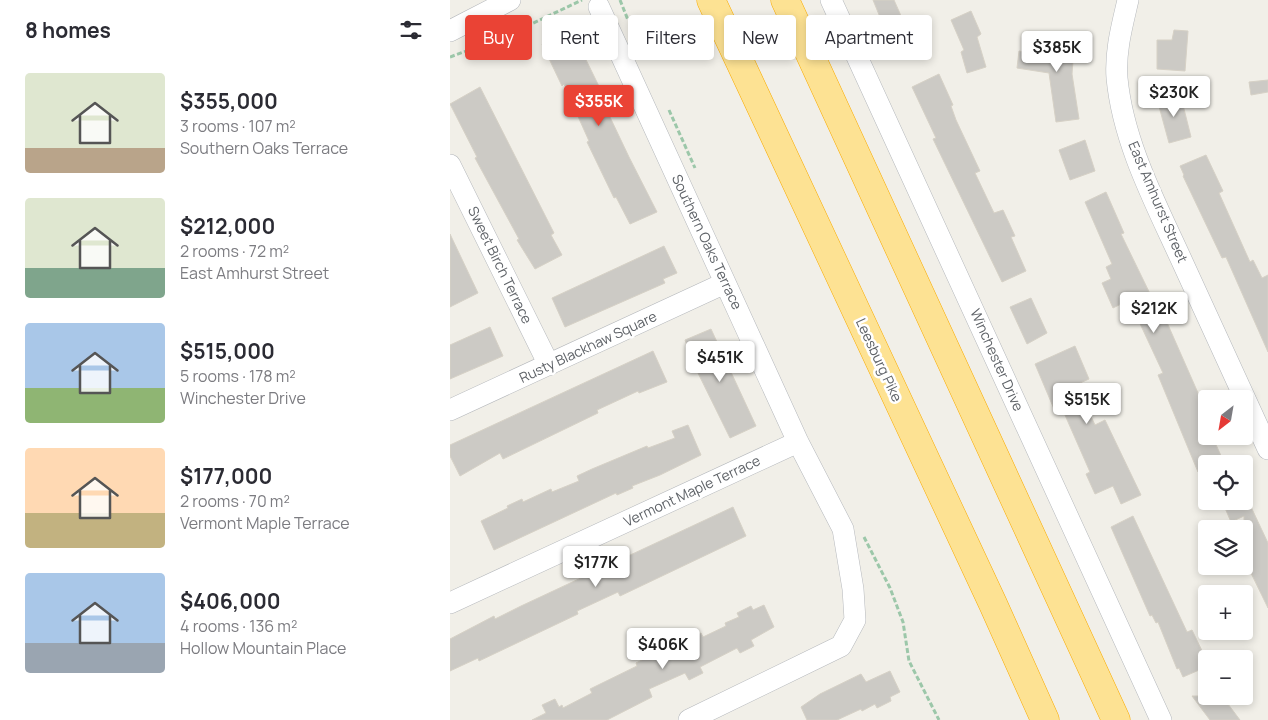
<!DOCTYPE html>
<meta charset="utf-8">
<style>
body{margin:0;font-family:Manrope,sans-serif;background:#f7f7f7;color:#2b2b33;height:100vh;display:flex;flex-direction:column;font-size:19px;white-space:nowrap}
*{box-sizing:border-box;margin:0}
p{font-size:16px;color:#7c7c81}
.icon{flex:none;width:28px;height:28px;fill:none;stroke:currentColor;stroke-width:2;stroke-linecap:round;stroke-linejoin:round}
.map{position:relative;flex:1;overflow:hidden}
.details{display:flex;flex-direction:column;background:#fff;width:450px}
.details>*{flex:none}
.top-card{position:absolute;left:15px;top:15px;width:475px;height:45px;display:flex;gap:10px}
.needle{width:32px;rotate:211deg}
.fabs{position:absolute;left:748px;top:390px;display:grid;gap:10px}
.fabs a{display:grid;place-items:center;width:55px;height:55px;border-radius:5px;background:#fff;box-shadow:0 2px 8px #0003;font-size:25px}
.price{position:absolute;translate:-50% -42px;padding:0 11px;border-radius:5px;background:#fff;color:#222;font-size:16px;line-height:32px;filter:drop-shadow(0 1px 2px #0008)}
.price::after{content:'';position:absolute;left:50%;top:30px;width:15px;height:11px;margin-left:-8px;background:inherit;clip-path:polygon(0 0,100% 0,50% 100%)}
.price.current{background:#ea4335;color:#fff}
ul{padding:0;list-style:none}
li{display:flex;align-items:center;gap:15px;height:125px;padding:0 25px}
li span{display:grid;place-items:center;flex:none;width:140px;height:100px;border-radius:5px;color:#555}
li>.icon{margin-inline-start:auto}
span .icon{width:60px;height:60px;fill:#fffc;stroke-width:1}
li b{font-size:21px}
h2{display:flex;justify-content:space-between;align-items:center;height:60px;padding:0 25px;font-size:21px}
.chip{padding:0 18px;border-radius:5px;background:#fff;box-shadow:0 2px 8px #0003;font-size:18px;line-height:45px}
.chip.current{background:#ea4335;color:#fff}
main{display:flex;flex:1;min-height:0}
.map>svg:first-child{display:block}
.building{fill:#cccac5;stroke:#d6d1c6}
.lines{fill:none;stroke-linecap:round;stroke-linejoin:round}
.minor-casing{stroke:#b5b8bc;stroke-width:22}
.highway-casing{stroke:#f9ab00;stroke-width:29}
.path{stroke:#9cc7a9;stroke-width:3;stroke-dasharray:5 2.5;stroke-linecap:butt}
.minor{stroke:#fff;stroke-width:21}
.highway{stroke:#fde293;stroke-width:28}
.labels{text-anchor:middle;stroke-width:5;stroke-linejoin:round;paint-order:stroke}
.street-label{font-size:14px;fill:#5f6368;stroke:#fff}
</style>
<main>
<section class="details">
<h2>8 homes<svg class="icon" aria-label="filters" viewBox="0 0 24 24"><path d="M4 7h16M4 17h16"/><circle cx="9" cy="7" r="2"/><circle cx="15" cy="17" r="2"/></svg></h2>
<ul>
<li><span style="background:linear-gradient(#dfe7d0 75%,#b9a48a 0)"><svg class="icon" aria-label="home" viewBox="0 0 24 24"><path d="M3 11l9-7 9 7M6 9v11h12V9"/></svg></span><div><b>$355,000</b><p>3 rooms · 107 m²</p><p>Southern Oaks Terrace</p></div></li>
<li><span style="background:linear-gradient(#dfe7d0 70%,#7fa58c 0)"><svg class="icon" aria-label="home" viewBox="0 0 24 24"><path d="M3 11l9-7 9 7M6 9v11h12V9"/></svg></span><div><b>$212,000</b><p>2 rooms · 72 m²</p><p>East Amhurst Street</p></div></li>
<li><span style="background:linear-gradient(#a9c7e8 65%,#8fb573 0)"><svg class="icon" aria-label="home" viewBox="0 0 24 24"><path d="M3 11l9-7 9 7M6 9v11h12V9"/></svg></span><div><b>$515,000</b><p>5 rooms · 178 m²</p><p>Winchester Drive</p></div></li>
<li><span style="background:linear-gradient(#ffd9b3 65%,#c2b280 0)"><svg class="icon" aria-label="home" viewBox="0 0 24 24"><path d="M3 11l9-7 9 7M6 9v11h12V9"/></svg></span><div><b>$177,000</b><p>2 rooms · 70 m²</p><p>Vermont Maple Terrace</p></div></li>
<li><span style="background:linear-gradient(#a9c7e8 70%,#9aa5b1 0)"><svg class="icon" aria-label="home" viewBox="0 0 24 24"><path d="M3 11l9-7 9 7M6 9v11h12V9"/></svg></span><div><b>$406,000</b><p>4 rooms · 136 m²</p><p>Hollow Mountain Place</p></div></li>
</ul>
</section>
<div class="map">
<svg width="818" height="720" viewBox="0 0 818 720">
<rect width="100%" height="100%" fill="#f1efe8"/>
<path class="building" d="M423,0H444L452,18L456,16L469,44L445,54Z
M521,11L531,34L527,37L536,67L517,73L511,52L514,50L501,20Z
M724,30L738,31L735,71L707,69V40H722Z
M122,31L162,113L159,115L179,157L207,212L180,224L166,197L164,198L137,142L139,141L126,112L127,111L114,84L112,86L92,44Z
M598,32L625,34L622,74L629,119L606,122L599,73L567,68L569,51L596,56Z
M489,74L503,105L501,106L506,120L530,171L525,173L544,213L553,210L565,236L561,237L576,271L552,282L483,139L486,138L462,87Z
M818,80V92L801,95L799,82Z
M30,87L104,233L101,235L112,255L85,269L67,240L69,239L25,158L27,157L0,104Z
M730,93L741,137L719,143L707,99Z
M635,140L645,171L620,180L609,150Z
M756,155L773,191L769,193L800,262L803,260L812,278L818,275V352L776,257L772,258L733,176L734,175L730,166Z
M656,192L674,233L671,234L705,304L707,303L715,318L752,402L749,404L756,421V436H762L773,460L766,464H756V468L748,472L708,375L713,373L679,300L663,308L652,283L661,279L656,267L662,264L635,202Z
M0,234L28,293L0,307Z
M214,246L227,273L213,279L215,283L115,327L102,298Z
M581,298L597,333L577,344L560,307Z
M40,327L53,356L0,379V345Z
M261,329L306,426L280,438L246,369L235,340Z
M625,346L639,379L630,383L635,395L632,397L645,425L655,420L691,495L671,504L663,486L645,494L636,474L640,472L611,406L604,409L585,364Z
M203,351L217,382L189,393L188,391L147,410L148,413L53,459L50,453L10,476L0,456V445Z
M238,425L251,455L210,475L182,486L183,488L167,495L166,493L44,550L31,521L58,508L57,506L72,499L73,502L101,489L102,492L129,481L127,476L142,469L197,446L198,448L225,438L222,431Z
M794,492L818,543V608L799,569L794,571V516L781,522L772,501H792L794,505Z
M283,507L296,536L170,596L168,592L127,611L128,614L29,661L28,658L0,671V639L44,616L45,619L71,606Z
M683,516L737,632L742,630L756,659V667L733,677L729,668L727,669L708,622L706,623L702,615L700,616L661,527Z
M314,605L324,627L301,640L304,646L290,653L287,648L250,667L253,673L239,680L235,673L199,689L202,697L157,720H82L96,713L92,705L105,699L109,707L112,705L113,708L142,693L140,689L187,666L186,663L200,656L202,660L213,656L238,644L236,640L251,633L253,637L276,626L275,623L289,617L287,613L301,606L303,610Z
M440,671L450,692L440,697L441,701L427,708L425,704L412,711L411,709L387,720H357L351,707L370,694L411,674L416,682Z
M742,696H772L790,720H760Z"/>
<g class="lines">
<g class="minor-casing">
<path id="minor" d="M381,0L711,720
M678,0C672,26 665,51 667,78C673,142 705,202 731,259C760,323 789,386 818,449
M149,7L348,442L393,529L403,589L405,620L391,646L239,720
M0,31L60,0
M0,165L99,365
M0,410L275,283
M0,603L348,442"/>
</g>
<g class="highway-casing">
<path id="highway" d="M261,0L543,604L595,720
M335,0L666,720"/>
</g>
<path class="path" d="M170,0L178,20
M0,57L54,37L132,0
M219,110L245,168
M414,537L440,588L453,622L459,661L489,720"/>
<use href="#minor" class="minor"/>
<use href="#highway" class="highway"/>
</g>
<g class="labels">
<g class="street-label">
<text transform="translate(708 202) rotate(67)" y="5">East Amhurst Street</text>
<text transform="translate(257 242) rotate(65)" y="5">Southern Oaks Terrace</text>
<text transform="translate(50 265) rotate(64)" y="5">Sweet Birch Terrace</text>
<text transform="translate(138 347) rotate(-25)" y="5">Rusty Blackhaw Square</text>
<text transform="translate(429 360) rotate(65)" y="5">Leesburg Pike</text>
<text transform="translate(547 360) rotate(66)" y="5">Winchester Drive</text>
<text transform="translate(242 491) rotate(-25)" y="5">Vermont Maple Terrace</text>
</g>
</g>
</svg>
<div class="fabs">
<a><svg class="needle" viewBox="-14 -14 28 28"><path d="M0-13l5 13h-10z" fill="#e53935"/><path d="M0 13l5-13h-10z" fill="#7c7c81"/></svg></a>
<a><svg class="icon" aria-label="locate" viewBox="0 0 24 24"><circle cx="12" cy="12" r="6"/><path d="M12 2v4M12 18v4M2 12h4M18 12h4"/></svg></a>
<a><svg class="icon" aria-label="layers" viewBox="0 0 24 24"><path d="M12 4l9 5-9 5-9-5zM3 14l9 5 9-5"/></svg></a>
<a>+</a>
<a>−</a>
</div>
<b class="price" style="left:607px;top:73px">$385K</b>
<b class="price" style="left:724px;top:118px">$230K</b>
<b class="price current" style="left:149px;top:127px">$355K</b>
<b class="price" style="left:704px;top:334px">$212K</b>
<b class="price" style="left:270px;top:383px">$451K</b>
<b class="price" style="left:637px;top:425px">$515K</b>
<b class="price" style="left:146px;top:588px">$177K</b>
<b class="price" style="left:213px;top:670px">$406K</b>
<div class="top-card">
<a class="chip current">Buy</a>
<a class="chip">Rent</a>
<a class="chip">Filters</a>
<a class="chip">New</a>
<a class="chip">Apartment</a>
</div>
</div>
</main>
